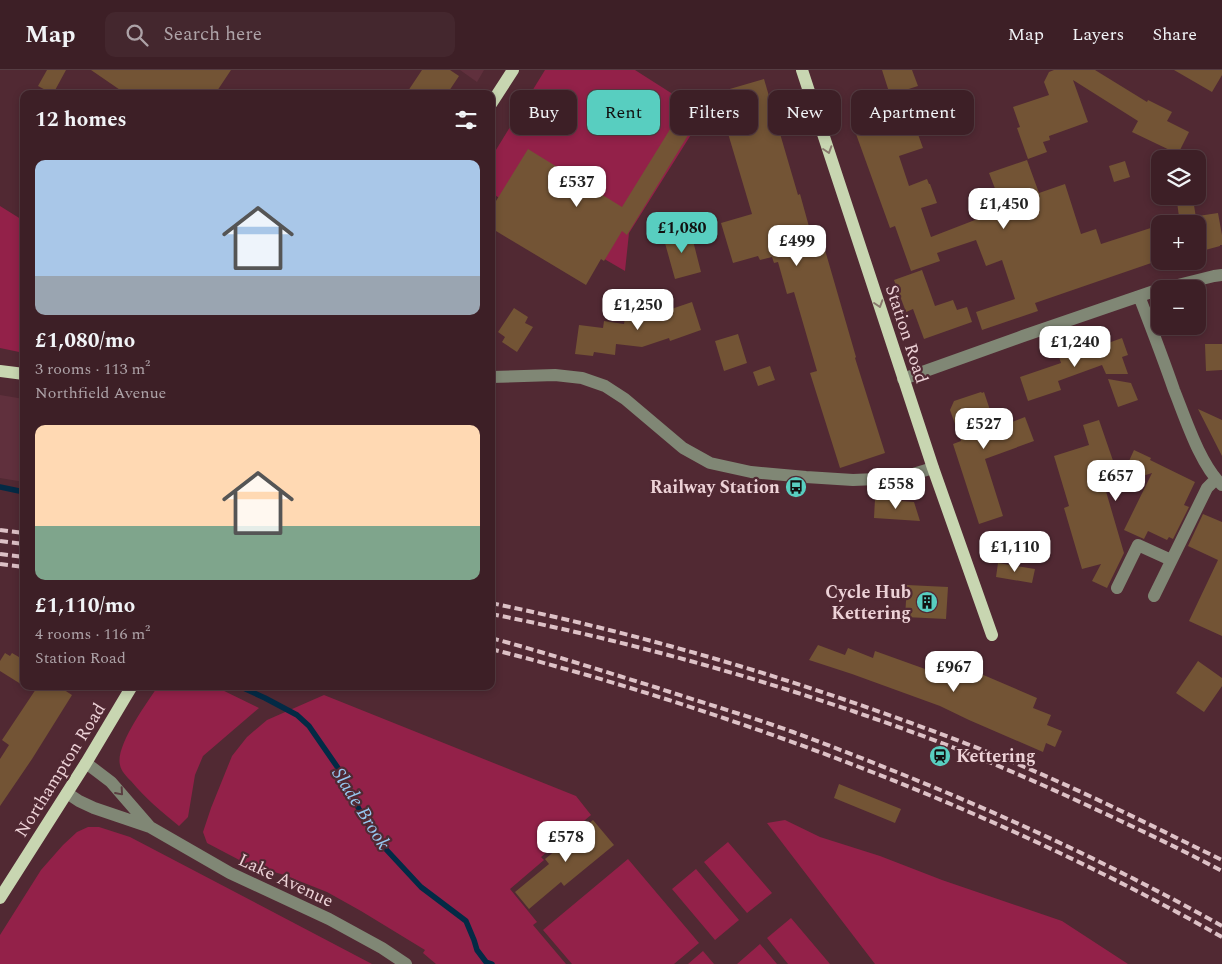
<!DOCTYPE html>
<meta charset="utf-8">
<style>
body{margin:0;font-family:Spectral,serif;background:#44272e;color:#f1f3f6;height:100vh;display:flex;flex-direction:column;font-size:19px;white-space:nowrap}
*{box-sizing:border-box;margin:0}
p{font-size:16px;color:#ada2a7}
.icon{flex:none;width:28px;height:28px;fill:none;stroke:currentColor;stroke-width:2;stroke-linecap:round;stroke-linejoin:round}
.map{position:relative;flex:1;overflow:hidden}
.sheet{position:absolute;left:20px;top:20px;width:475px;height:600px;display:flex;flex-direction:column;background:#3d1f26;border-radius:10px;box-shadow:0 2px 8px #0003,0 0 0 1px #563d43}
.sheet>*{flex:none}
.hud{position:absolute;left:510px;top:20px;width:475px;height:45px;display:flex;gap:10px}
.fabs{position:absolute;left:1151px;top:80px;display:grid;gap:10px}
.fabs a{display:grid;place-items:center;width:55px;height:55px;border-radius:10px;background:#3d1f26;box-shadow:0 2px 8px #0003,0 0 0 1px #563d43;font-size:25px}
.price{position:absolute;translate:-50% -42px;padding:0 11px;border-radius:10px;background:#fff;color:#222;font-size:16px;line-height:32px;filter:drop-shadow(0 1px 2px #0008)}
.price::after{content:'';position:absolute;left:50%;top:30px;width:15px;height:11px;margin-left:-8px;background:inherit;clip-path:polygon(0 0,100% 0,50% 100%)}
.price.on{background:#58cec0;color:#111}
ul{padding:0;list-style:none}
li{display:grid;align-content:center;gap:10px;height:265px;padding:0 15px}
li span{display:grid;place-items:center;height:155px;border-radius:10px;color:#555}
li>.icon{margin-inline-start:auto}
span .icon{width:90px;height:90px;fill:#fffc;stroke-width:1}
li b{font-size:21px}
h2{display:flex;justify-content:space-between;align-items:center;height:60px;padding:0 15px;font-size:21px}
.chip{padding:0 18px;border-radius:10px;background:#3d1f26;box-shadow:0 2px 8px #0003,0 0 0 1px #563d43;font-size:18px;line-height:45px}
.chip.on{background:#58cec0;color:#111}
header{display:flex;align-items:center;gap:30px;box-sizing:border-box;height:70px;padding:0 25px;background:#3d1f26;border-bottom:1px solid #563d43}
header strong{font-size:24px}
nav{display:flex;gap:28px;margin-inline-start:auto;font-size:18px}
.search{width:350px;height:45px;background:#44272e;display:flex;align-items:center;gap:12px;box-sizing:border-box;padding:0 18px;border-radius:10px;color:#ada2a7;font-size:19px}
.map>svg:first-child{display:block}
.built{fill:#60303d}
.green{fill:#932149}
.lines{fill:none;stroke-linecap:round;stroke-linejoin:round}
.stream{stroke:#032a45;stroke-width:5.5}
.building{fill:#735435}
.minor{stroke:#808775;stroke-width:12}
.major{stroke:#c8d6b1;stroke-width:12}
.rail{stroke:#ddc1c6;stroke-width:4;stroke-dasharray:8 4;stroke-linecap:butt}
.oneway{stroke:#87776c}
.oneway2{stroke:#5a3c40}
.labels{text-anchor:middle;stroke-width:4.5;stroke-linejoin:round;paint-order:stroke}
.street-label{font-size:18px;fill:#edd2d7;stroke:#512933}
.poi-label{font-size:18px;font-weight:bold;fill:#edd2d7;stroke:#512933;text-anchor:end}
.water-label{font-size:19px;font-style:italic;fill:#97c8f1;stroke:#512933}
</style>
<header>
<strong>Map</strong>
<div class="search"><svg class="icon" aria-label="search" viewBox="0 0 24 24"><circle cx="10" cy="10" r="6"/><path d="M15 15l6 6"/></svg>Search here</div>
<nav><a>Map</a><a>Layers</a><a>Share</a></nav>
</header>
<div class="map">
<svg width="1222" height="894" viewBox="0 0 1222 894">
<rect width="100%" height="100%" fill="#512933"/>
<path class="built" d="M460,0H484L477,12Z
M0,325L24,329V412L0,408Z"/>
<path class="green" d="M545,0H635L704,44L629,163L625,201L491,123V88Z
M0,136L24,151V283L0,278Z
M158,616H214L259,638L203,686L195,705L188,747L179,756C161,741 146,729 131,711C127,707 121,701 120,695C115,676 147,633 158,616Z
M324,625L576,726L591,745L541,787L544,790L510,819L537,852L533,855L566,894H436L423,883L425,880L361,841L327,822L284,805L245,793L207,773L203,762L211,738L232,686L247,667L267,650Z
M785,750L820,767L880,786L942,810L1062,851L1128,894H875L767,753Z
M88,757H99L130,767L372,894H0V865L41,800L63,775L77,762Z
M728,772L772,823L747,843L704,792Z
M628,789L699,873L674,894H572L543,860Z
M696,799L739,850L715,870L672,819Z
M791,848L830,894H788L767,868Z
M760,874L777,894H737Z
M703,881L714,894H688Z"/>
<g class="lines">
<path class="stream" d="M0,417L24,422
M239,616L265,628L297,645L309,656L338,698L363,747L382,775L421,817L466,851L474,870L477,880L486,892L492,894"/>
</g>
<path class="building" d="M47,0H66L53,24L38,16Z
M91,0H231L215,24H126Z
M422,0H450L459,6L447,24H406Z
M882,0H912L918,16L890,25Z
M1054,0H1095L1147,32L1148,30L1172,42L1167,51L1189,62L1178,84L1132,62L1138,51L1073,10L1088,52L1049,66L1050,70L1043,72L1047,82L1028,89L1017,58L1020,57L1013,37L1049,25L1044,12L1049,2Z
M1174,0H1222V5L1212,22Z
M764,9L798,125L800,124L816,182L825,180L856,287L855,288L885,383L840,398L810,303L817,301L794,222L787,224L778,192L774,193L772,187L760,190L758,186L733,193L721,153L752,144L716,23Z
M685,35L701,44L627,165L622,161L604,191L601,189L586,215L491,158V128L496,131L528,79L622,137Z
M886,54L889,63L906,56L907,59L915,56L923,78L899,86L909,116L927,109L929,114H930L937,133L921,138L931,167L993,143L990,133L999,129L989,103L1027,90L1039,123L1065,114L1081,164L1096,159L1101,174L1160,155V190L1035,233L1038,241L982,260L976,242L1015,229L1002,190L986,196L976,170L937,183L940,191L911,201L895,156L890,158L856,64Z
M1125,91L1130,107L1114,112L1109,96Z
M1193,129L1197,154H1180L1177,132Z
M1218,143L1222,165V175H1220V176L1198,182V146Z
M690,159L701,202L675,209L663,166Z
M922,200L935,236L953,230L957,240L967,237L972,252L924,269L913,239L906,242L894,210Z
M692,232L701,260L670,271L669,268L642,277L616,274L615,285L594,282L593,286L575,284L579,255L603,258L604,251L624,254L625,248L639,250Z
M514,238L528,247L525,253L533,257L517,282L502,272L505,267L498,262Z
M738,264L747,293L724,301L715,271Z
M1122,268L1128,285L1122,287L1128,304H1106L1102,295L1058,311L1061,320L1028,331L1020,307L1061,293L1057,281L1071,275L1075,285Z
M1205,274H1222V300L1206,301Z
M770,296L775,310L758,316L753,302Z
M1108,309L1131,313L1138,330L1118,337Z
M981,322L982,323L984,322L996,358L1025,347L1034,371L985,389L1003,446L979,454L953,374L961,371L950,340L954,331Z
M1198,339L1222,350V386Z
M1099,350L1120,411L1134,380L1151,388L1150,390L1195,412L1184,435L1189,437L1173,469L1169,467L1167,470L1148,461L1144,469L1124,460L1152,403L1105,418L1124,483L1107,518L1092,511L1101,494L1082,499L1064,438L1069,436L1054,386L1089,375L1083,355Z
M875,429L914,432L920,451L874,448Z
M1203,444L1222,452V566L1189,551L1218,490L1188,476Z
M998,493L1035,499L1032,513L996,507Z
M907,515L948,517L946,549L905,547Z
M818,575L845,585L848,578L873,588L875,581L939,604L946,589L1037,628L1033,638L1051,645L1047,655L1062,661L1055,677L1046,673L1043,682L969,650L940,636L852,604L809,590Z
M5,583L10,586L12,583L24,590V616L0,601V591Z
M1198,591L1222,608V616L1204,642L1176,623Z
M38,616H58L72,625L32,689L0,736V689L9,675L2,670Z
M839,714L901,739L895,753L834,728Z
M593,750L614,775L564,816L561,812L529,839L515,822L549,794L545,789Z"/>
<g class="lines">
<path class="minor" d="M1162,219L1214,206L1222,205
M1139,226C1151,257 1163,288 1174,320C1185,347 1200,395 1222,415
M491,307L555,305L582,308L605,316L625,329L683,378L710,393L751,402L806,407L853,410L900,408L933,398
M903,309L1023,266L1160,219
M1117,518L1138,475L1171,490
M1154,526L1207,418L1216,409
M86,693L111,712L150,757
M67,723L79,731L94,738L150,757L230,803L329,849L382,878L406,894"/>
<path class="major" d="M802,0L933,398L992,565
M491,34L513,0
M0,301L24,304
M0,828L86,693L132,616"/>
<path class="rail" d="M0,460L24,463
M0,471L24,474
M0,484L24,487
M0,494L24,497
M491,533C666,569 837,622 1003,688C1077,718 1150,755 1222,790
M491,544C634,572 775,612 912,662C965,681 1016,703 1067,726C1119,750 1171,774 1222,801
M491,568C547,583 603,601 658,618C703,633 749,646 793,662C941,717 1085,779 1222,856
M491,579C523,587 555,596 587,605C805,669 1024,755 1222,867"/>
</g>
<defs><path id="oneway-chevron" d="M-2-3.5L2.5 0L-2 3.5" fill="none" stroke-width="1.6" stroke-linecap="round" stroke-linejoin="round" transform="scale(1.25)"/></defs>
<g class="oneway">
<use href="#oneway-chevron" transform="translate(828 80) rotate(72)"/>
<use href="#oneway-chevron" transform="translate(879 234) rotate(72)"/>
</g>
<use class="oneway2" href="#oneway-chevron" transform="translate(120 722) rotate(49)"/>
<defs>
<g id="bus-disc" transform="scale(1.125)"><circle r="9.5" fill="#58cec0" stroke="#512933"/><path d="M-5-6H5V4H4V6H2V4H-2V6H-4V4H-5ZM-3.5-4V0h7V-4ZM-3.5 1.2v1.5H-2V1.2ZM2 1.2v1.5H3.5V1.2Z" fill="#111"/></g>
<g id="building-disc" transform="scale(1.125)"><circle r="9.5" fill="#58cec0" stroke="#512933"/><path d="M-4-6H4V6H1V3H-1V6H-4ZM-2.5-4.3h1.7v1.8h-1.7ZM.8-4.3h1.7v1.8H.8ZM-2.5-1h1.7V.8h-1.7ZM.8-1h1.7V.8H.8Z" fill="#111"/></g>
<g id="station-disc" transform="scale(1.125)"><circle r="9.5" fill="#58cec0" stroke="#512933"/><path d="M-3-6H3Q5-6 5-4V2Q5 4 3 4L4.5 6H3L1.5 4h-3L-3 6H-4.5L-3 4Q-5 4-5 2V-4Q-5-6-3-6ZM-3.5-4v3h7v-3ZM-3.5 1v1.5H-2V1ZM2 1v1.5H3.5V1Z" fill="#111"/></g>
</defs>
<g fill-rule="evenodd">
<use href="#bus-disc" x="796" y="417"/>
<use href="#building-disc" x="927" y="532"/>
<use href="#station-disc" x="940" y="686"/>
</g>
<g class="labels">
<g class="street-label">
<text transform="translate(907 264) rotate(72)" y="6">Station Road</text>
<text transform="translate(60 700) rotate(-58)" y="6">Northampton Road</text>
<text transform="translate(286 810) rotate(25)" y="6">Lake Avenue</text>
</g>
<g class="poi-label">
<text x="780" y="423">Railway Station</text>
<text x="911" y="528">Cycle Hub<tspan x="911" dy="21">Kettering</tspan></text>
<text x="956" y="692" text-anchor="start">Kettering</text>
</g>
<g class="water-label">
<text transform="translate(362 738) rotate(58)" y="7">Slade Brook</text>
</g>
</g>
</svg>
<div class="fabs">
<a><svg class="icon" aria-label="layers" viewBox="0 0 24 24"><path d="M12 4l9 5-9 5-9-5zM3 14l9 5 9-5"/></svg></a>
<a>+</a>
<a>−</a>
</div>
<b class="price" style="left:577px;top:138px">£537</b>
<b class="price" style="left:1004px;top:160px">£1,450</b>
<b class="price on" style="left:682px;top:184px">£1,080</b>
<b class="price" style="left:797px;top:197px">£499</b>
<b class="price" style="left:638px;top:261px">£1,250</b>
<b class="price" style="left:1075px;top:298px">£1,240</b>
<b class="price" style="left:984px;top:380px">£527</b>
<b class="price" style="left:1116px;top:432px">£657</b>
<b class="price" style="left:896px;top:440px">£558</b>
<b class="price" style="left:1015px;top:503px">£1,110</b>
<b class="price" style="left:954px;top:623px">£967</b>
<b class="price" style="left:566px;top:793px">£578</b>
<div class="hud">
<a class="chip">Buy</a>
<a class="chip on">Rent</a>
<a class="chip">Filters</a>
<a class="chip">New</a>
<a class="chip">Apartment</a>
</div>
<section class="sheet">
<h2>12 homes<svg class="icon" aria-label="filters" viewBox="0 0 24 24"><path d="M4 7h16M4 17h16"/><circle cx="9" cy="7" r="2"/><circle cx="15" cy="17" r="2"/></svg></h2>
<ul>
<li><span style="background:linear-gradient(#a9c7e8 75%,#9aa5b1 0)"><svg class="icon" aria-label="home" viewBox="0 0 24 24"><path d="M3 11l9-7 9 7M6 9v11h12V9"/></svg></span><div><b>£1,080/mo</b><p>3 rooms · 113 m²</p><p>Northfield Avenue</p></div></li>
<li><span style="background:linear-gradient(#ffd9b3 65%,#7fa58c 0)"><svg class="icon" aria-label="home" viewBox="0 0 24 24"><path d="M3 11l9-7 9 7M6 9v11h12V9"/></svg></span><div><b>£1,110/mo</b><p>4 rooms · 116 m²</p><p>Station Road</p></div></li>
</ul>
</section>
</div>
